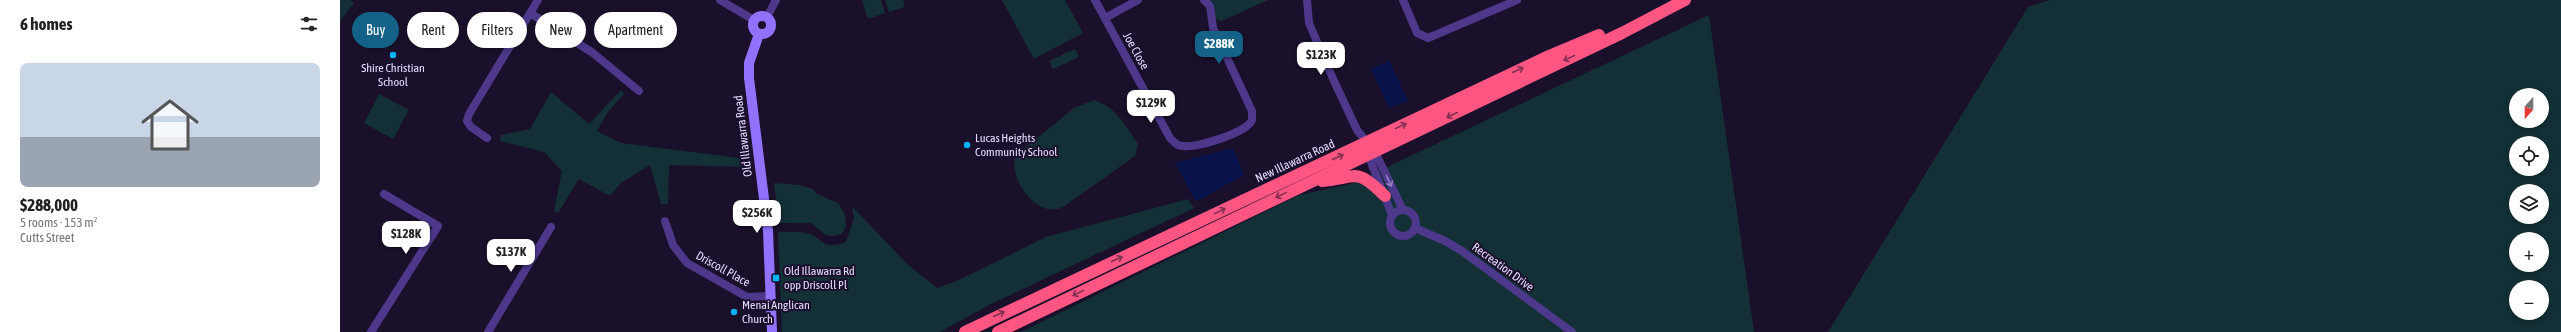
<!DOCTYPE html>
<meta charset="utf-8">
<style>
body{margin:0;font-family:"Asap Condensed",sans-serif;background:#f6f6f6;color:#202124;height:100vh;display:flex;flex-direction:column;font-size:15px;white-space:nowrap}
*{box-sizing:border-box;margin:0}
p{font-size:13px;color:#757577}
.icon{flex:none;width:22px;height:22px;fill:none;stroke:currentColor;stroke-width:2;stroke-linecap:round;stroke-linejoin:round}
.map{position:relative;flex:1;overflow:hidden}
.drawer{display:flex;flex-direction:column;background:#fff;width:340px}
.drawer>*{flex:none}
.guide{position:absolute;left:12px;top:12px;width:380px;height:36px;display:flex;gap:8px}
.needle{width:26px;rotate:201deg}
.tools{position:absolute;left:2169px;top:88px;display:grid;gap:8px}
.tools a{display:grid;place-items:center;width:40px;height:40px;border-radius:50%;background:#fff;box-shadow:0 2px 6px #0003;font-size:20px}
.price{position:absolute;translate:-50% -34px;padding:0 9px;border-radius:8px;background:#fff;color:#222;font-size:13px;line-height:26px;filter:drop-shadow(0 1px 2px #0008)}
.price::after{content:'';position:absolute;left:50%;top:24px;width:12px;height:9px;margin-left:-6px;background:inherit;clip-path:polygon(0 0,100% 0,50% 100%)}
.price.current{background:#146287;color:#fff}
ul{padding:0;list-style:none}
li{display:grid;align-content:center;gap:8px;height:212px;padding:0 20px}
li span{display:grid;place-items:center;height:124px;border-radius:8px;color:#555}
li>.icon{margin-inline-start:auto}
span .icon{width:72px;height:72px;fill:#fffc;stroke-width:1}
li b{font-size:17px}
h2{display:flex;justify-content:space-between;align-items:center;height:48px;padding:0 20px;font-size:17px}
.chip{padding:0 14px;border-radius:18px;background:#fff;box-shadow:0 2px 6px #0003;font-size:14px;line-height:36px}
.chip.current{background:#146287;color:#fff}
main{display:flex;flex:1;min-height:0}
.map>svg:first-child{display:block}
.green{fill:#123036;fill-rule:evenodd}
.water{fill:#08134c}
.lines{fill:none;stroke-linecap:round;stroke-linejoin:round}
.street{stroke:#4d388c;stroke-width:8}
.secondary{stroke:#9271ff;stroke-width:10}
.highway{stroke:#ff5583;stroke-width:12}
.oneway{stroke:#812f53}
.oneway2{stroke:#9281c0}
.poi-dot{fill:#06b2ff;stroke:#1a102b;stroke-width:1.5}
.labels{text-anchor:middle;stroke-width:4;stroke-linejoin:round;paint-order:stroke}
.street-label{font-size:12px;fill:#e6daff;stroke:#1a102b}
.poi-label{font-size:12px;fill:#e6daff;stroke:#1a102b;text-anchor:start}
</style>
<main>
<section class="drawer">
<h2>6 homes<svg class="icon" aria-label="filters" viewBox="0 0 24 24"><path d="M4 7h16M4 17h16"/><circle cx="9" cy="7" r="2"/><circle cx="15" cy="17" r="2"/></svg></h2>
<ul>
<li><span style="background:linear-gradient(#c9d6e8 60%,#9aa5b1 0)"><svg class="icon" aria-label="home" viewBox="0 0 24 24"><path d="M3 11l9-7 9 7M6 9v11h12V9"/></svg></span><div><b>$288,000</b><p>5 rooms · 153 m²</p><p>Cutts Street</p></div></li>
</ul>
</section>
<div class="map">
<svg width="2221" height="332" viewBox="0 0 2221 332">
<rect width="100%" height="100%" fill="#1a102b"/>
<path class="green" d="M0,0H11L14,3L0,21Z
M522,0H541L545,13L528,19Z
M545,0H563L565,7L549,12Z
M662,0H725L743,33L694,59Z
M870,0H928L882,21L875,19Z
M1710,0H2221V332H1488L1688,7ZM2176,95H2202V121H2176ZM2176,143H2202V169H2176ZM2176,191H2202V217H2176ZM2176,239H2202V265H2176ZM2176,287H2202V313H2176Z
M1369,15L1414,332H681L959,195L1011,184Z
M735,49L739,57L713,69L709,61Z
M281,90L284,94L268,112L257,131L281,143L407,159L410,167L329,165L328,204H321L310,165L281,183L270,196L239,179L218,213L214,211L222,171L204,152L160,141L161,135L190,129L211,92L249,124Z
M39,94L69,110L53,139L24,123Z
M754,100C776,107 786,126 798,144L795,156L723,207C697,220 669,179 675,156L734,108Z
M434,183L459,185L473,189L477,194L498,203L505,214L506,226L502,234L493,236L486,235L471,223H439Z
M848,199L854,208L649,305L600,332H442L438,232C447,232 458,231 466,233C484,236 479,252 506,242L514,218L512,206L567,264L597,288L617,281L706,237Z"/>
<path class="water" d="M1049,60L1068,101L1049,108L1031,69Z
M893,148L904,175L859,200H855L835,163Z"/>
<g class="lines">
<path class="street" d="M380,0L414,20
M755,0L830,138C834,142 837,146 843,146C856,148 907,133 912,120V111L873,28L870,6L864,0
M967,0L969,23L994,81L1017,130L1035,152L1063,210
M1063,0L1077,33L1088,38L1177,0
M190,13L253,53L299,91
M427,17L436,0
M765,18L798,0
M147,138L131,127L127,121L129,114L198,0
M1027,152L1052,215
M1050 223a13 13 0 1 1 26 0a13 13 0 1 1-26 0Z
M325,221L333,245L347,263L407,297L430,296
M1075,228L1105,241L1122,251L1232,332
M31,332L98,226L44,194
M148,332L211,227"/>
<path class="secondary" d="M413 25a9 9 0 1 1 18 0a9 9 0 1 1-18 0Z
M419,34L409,63V78L428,231L432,332"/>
<path class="highway" d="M982,181C1017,178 1015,166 1045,196
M625,332L1209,56L1259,35
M658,332L1282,33L1345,0"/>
</g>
<defs><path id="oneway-shaft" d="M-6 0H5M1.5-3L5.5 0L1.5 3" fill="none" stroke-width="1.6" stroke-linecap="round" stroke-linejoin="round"/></defs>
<g class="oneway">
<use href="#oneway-shaft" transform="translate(1229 58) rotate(155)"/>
<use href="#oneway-shaft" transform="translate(1178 70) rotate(-25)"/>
<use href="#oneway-shaft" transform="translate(1112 115) rotate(154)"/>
<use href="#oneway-shaft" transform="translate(1061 126) rotate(-25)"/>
<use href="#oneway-shaft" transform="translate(998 157) rotate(-25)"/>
<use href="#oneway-shaft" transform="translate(941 195) rotate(154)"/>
<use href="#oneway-shaft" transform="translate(880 211) rotate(-26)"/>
<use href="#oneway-shaft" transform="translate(777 259) rotate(-24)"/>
<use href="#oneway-shaft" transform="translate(738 293) rotate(154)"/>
<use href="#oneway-shaft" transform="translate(659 314) rotate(-25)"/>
</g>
<use class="oneway2" href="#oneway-shaft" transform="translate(1049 181) rotate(64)"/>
<g class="poi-dot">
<circle cx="53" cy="55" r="4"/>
<circle cx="627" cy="145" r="4"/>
<rect x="432" y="274" width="8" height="8" rx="2"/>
<circle cx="394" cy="312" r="4"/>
</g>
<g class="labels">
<g class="street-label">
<text transform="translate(796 51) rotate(61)" y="4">Joe Close</text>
<text transform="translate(403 136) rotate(-97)" y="4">Old Illawarra Road</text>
<text transform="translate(955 161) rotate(-25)" y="4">New Illawarra Road</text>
<text transform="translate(1163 267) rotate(36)" y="4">Recreation Drive</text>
<text transform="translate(383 269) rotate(29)" y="4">Driscoll Place</text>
</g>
<g class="poi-label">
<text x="53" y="72" text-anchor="middle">Shire Christian<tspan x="53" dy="14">School</tspan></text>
<text x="635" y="142">Lucas Heights<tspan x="635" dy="14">Community School</tspan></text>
<text x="444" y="275">Old Illawarra Rd<tspan x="444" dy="14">opp Driscoll Pl</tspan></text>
<text x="402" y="309">Menai Anglican<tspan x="402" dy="14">Church</tspan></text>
</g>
</g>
</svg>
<div class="tools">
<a><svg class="needle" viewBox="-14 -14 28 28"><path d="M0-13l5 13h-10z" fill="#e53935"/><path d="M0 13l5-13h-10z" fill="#757577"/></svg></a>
<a><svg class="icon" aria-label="locate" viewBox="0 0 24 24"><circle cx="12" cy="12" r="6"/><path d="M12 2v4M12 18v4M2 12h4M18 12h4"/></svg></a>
<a><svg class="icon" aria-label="layers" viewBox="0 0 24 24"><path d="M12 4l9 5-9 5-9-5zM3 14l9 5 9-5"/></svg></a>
<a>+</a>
<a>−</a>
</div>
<b class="price current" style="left:879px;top:65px">$288K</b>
<b class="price" style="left:981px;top:76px">$123K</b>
<b class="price" style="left:811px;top:124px">$129K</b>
<b class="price" style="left:417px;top:234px">$256K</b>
<b class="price" style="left:66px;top:255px">$128K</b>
<b class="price" style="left:171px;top:273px">$137K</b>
<div class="guide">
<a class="chip current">Buy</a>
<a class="chip">Rent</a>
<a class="chip">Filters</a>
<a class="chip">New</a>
<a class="chip">Apartment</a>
</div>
</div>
</main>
